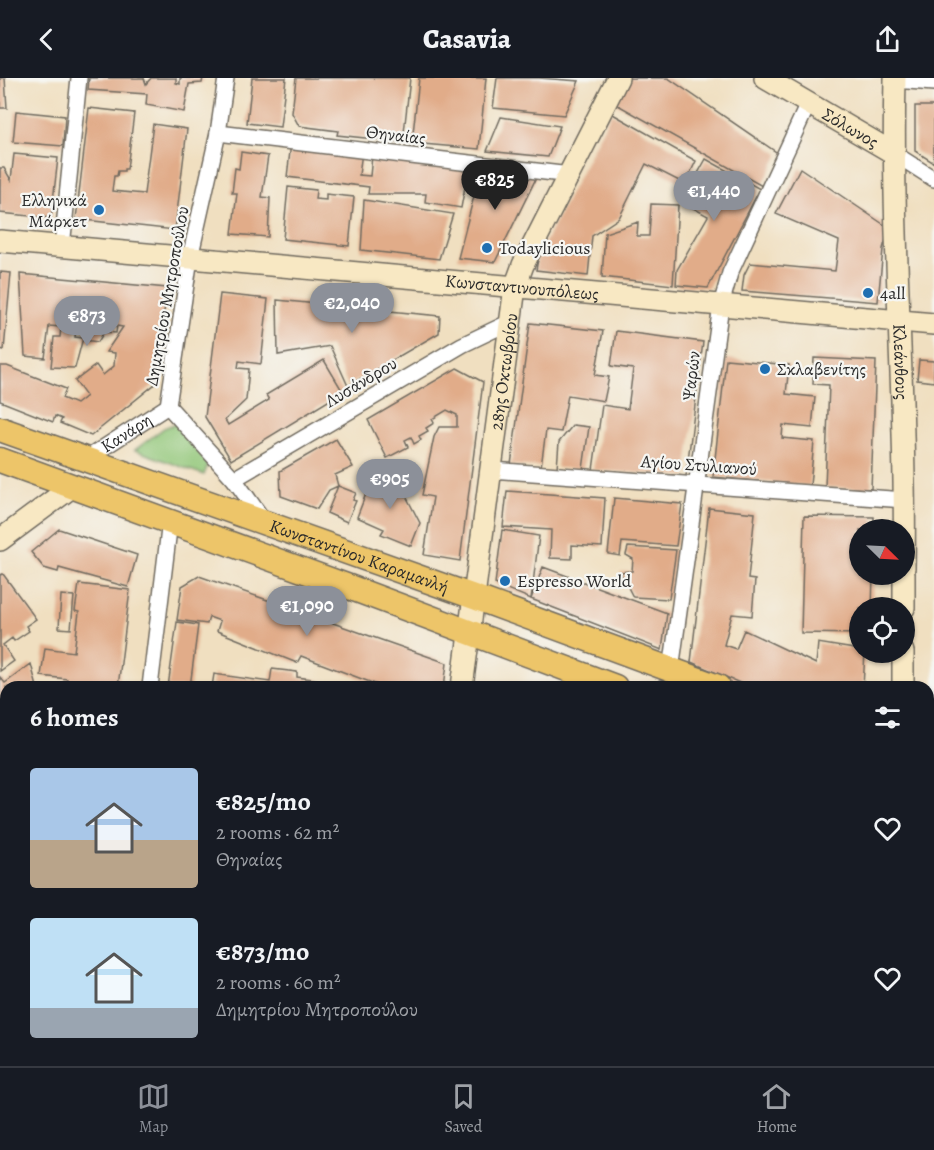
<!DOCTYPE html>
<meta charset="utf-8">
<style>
body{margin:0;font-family:Alegreya,serif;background:#242831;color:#f1f3f6;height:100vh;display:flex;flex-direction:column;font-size:22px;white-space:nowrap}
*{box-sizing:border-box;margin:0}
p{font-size:20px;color:#9ea1a6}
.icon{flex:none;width:33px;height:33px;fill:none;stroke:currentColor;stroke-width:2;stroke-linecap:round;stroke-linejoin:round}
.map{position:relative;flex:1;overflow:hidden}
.drawer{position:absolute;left:0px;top:603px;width:934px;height:386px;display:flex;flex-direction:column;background:#171b24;border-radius:18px 18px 0 0;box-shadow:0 2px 4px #0004}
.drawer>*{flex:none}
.needle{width:39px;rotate:114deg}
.fabs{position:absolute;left:849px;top:441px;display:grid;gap:12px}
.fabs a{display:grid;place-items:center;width:66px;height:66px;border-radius:50%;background:#171b24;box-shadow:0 2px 4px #0004;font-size:30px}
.price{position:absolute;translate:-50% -51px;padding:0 14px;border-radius:21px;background:#8c9099;color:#fff;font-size:20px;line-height:39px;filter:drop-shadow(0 2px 3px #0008)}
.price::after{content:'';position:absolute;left:50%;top:36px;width:18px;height:14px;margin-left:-9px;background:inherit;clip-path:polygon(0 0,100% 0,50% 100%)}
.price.on{background:#222;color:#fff}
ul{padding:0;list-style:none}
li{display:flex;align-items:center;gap:18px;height:150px;padding:0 30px}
li span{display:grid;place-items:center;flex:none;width:168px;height:120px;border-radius:6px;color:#555}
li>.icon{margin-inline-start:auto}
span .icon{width:72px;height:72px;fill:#fffc;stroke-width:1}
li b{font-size:26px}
h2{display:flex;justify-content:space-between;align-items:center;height:72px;padding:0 30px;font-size:26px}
header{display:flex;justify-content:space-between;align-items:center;height:78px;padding:0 30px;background:#171b24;font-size:27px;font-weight:800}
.dock{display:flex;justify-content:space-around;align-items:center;height:84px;border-top:2px solid #363941;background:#171b24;font-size:16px;color:#9ea1a6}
.dock a{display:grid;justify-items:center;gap:3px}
.dock .on{color:#8c9099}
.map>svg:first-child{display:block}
.green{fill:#91c677;stroke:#5e7851;stroke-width:1.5}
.building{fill:#e1ac89}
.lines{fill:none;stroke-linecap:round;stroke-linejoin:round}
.lane-casing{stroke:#706a5f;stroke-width:10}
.street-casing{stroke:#706a5f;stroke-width:18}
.secondary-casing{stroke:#706a5f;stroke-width:24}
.primary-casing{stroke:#706a5f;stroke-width:27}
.lane{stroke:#fff;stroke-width:8}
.street{stroke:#fff;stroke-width:15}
.secondary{stroke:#f8e8c3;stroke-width:21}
.primary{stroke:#edc569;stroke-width:24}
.poi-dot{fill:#1f6fb2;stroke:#f6f6f2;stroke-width:2}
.labels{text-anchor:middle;stroke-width:4.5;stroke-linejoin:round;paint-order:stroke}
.street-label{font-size:18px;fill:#2b2b2b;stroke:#f6f6f2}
.poi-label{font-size:18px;fill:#2b2b2b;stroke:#f6f6f2;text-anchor:start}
</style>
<header><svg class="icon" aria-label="back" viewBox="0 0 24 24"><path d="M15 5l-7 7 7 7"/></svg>Casavia<svg class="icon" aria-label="share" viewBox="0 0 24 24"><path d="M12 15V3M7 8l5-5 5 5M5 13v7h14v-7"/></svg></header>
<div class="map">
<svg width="934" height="988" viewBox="0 0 934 988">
<rect width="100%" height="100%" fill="#f6f6f2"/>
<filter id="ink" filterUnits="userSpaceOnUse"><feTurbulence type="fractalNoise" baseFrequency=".0167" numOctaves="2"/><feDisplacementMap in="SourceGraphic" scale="12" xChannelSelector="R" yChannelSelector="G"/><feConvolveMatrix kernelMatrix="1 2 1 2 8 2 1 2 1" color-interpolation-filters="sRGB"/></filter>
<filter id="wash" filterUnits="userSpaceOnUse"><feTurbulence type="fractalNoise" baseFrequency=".008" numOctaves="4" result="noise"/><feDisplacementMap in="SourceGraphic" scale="24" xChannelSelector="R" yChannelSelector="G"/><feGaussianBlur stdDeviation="1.35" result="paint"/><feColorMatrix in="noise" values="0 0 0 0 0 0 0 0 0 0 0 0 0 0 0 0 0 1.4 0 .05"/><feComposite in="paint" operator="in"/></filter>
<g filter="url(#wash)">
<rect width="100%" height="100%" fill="#f0dfc0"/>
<path class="green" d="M177,345L209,384L204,397L135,372L164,350Z"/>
<g id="blocks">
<path class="building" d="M0,0H5L7,30H0Z
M89,0H144L146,6L151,0H176V5L180,6V0H203L202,5L189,6L184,34L146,27L147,16L88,12Z
M252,0H286L280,49L247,45Z
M296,0H410L403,64L337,57L338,53L299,48L292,35Z
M419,0H486L479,71L412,65Z
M497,0H539L579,3L564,37L493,30Z
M629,0H668L779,76L762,108L616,26Z
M915,28H934V85L915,73Z
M89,30L134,35L127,91H124V93H118L117,98H114L112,113L144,116L153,46L187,51L175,152L76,141Z
M16,33L65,38L63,68L13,64Z
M611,35L696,83L685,106L646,86L619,140L592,158L588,198L536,192L539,176Z
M501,39L560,48L548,79L487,73Z
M291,65L362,74L359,97L370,98L372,78L469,87L461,130L425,124L426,116H368L369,109L287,99Z
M241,74L268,78L262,119L270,120L268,159L232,156L237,115H232L235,90L239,91Z
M14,76L58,80L51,140L0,135V90H4L11,102Z
M706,81L760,111L708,210L676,207L677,192L708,138L682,124Z
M482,87L539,94L495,184L458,180Z
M800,90L889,150L883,171L878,224L742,213L744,197L750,185L835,193L839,163L776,136Z
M288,109L316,112L315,121L326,122V116L354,119L349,168L283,161Z
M364,122L453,136L439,181L361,172Z
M651,126L678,127L673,207L602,199L605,155L638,144L637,158H649Z
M0,194L11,195L4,272L0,271Z
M20,196L167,210L155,306L91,358L60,345L62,341L55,338L53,344L0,323V288H7L66,311L62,320L76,326L86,318L75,303L96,287L103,297L114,288L115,275L106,274L123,249L117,248L116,255L104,254L98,264L84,262L86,250H76L75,259L83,260L75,290L51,289L54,259H60L61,249L49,248L45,280L25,278Z
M220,216L268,221L261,286L239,283L238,290L249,291L246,322L225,342L228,347L269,322L266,317L324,282L343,314L231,382L205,339Z
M277,222L440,238L439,255L348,308L330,268L278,277Z
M530,245L603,253L595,297L609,299L604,323L568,317L561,354L546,352L541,389L511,387Z
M616,253L703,264L686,398L593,392L602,327L628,331L633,291L611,288Z
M814,280L876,283L871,411L825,409L829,307L813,306Z
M726,281L789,287L786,316L815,319L812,350L783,347L782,360L814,363L810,408L713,399Z
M919,282L934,283V304L917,302Z
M457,290L483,304L460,483L424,477L433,419L422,417L434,359L439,349H457V337L447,332L432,341L434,345L426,350L428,353L419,358L421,362L414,366L411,359L405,362L408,369L387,380L368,342Z
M573,347L589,349L583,391L557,390L559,364Z
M336,361L353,389L335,397L338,408L356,415L353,422L356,423L347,444L327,435L338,408L329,412L317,431L281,418L280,393Z
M405,400L400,416L406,418L420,445L411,468L381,456L384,451L357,439L371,403Z
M507,413L605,420L602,469L572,467V481L550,480L551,452L503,449Z
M614,420L682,426L676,468L622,464L620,478L608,476Z
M709,430L755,435L748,501L755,502L752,538L732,536L724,567L736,571L744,552L816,586L818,565L860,572V574H865L863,609H749L691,584Z
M804,438L874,439V452H860V496H873L872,530H860V556L801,555Z
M59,451L137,477L128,509L59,490L58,494L44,490L31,474Z
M502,452L539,458L531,521L495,506Z
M628,469L676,472L669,521L633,519L620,494L632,493L633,481L626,477Z
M543,489L667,535L662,572L531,521Z
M3,496L36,541L26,548L29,553L14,563L12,560L3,567L14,583L0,593V497Z
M199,498L447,585L444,609H383L301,578L297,585L217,553L220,543L209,539L207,546L177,542L182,508Z
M79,506L130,512L118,609H66L67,601L41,598L45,570L74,574L79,534L75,533Z
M61,517L74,518L71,551L59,550Z
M177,544L198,547L190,609H168Z
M31,586L37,609H6V673L0,678V635L2,634L0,631V599L5,605Z
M272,591L297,594V599L319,602L318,609H212L214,596L270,604Z
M6,687V717L0,710V692Z
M6,821V862L0,863V822Z
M0,907H6V948L0,947Z
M0,978L6,979V982H24L25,988H0Z
M119,982H228V988H119Z
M269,982H323L322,988H269Z
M600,982H647V988H599Z
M659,982H685L684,988L659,986Z
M703,982H876V988H702Z"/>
</g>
</g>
<g filter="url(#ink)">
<use href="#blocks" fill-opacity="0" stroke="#706a5f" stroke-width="1.5"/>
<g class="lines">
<g class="lane-casing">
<path id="lane" d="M928,803L934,797"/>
</g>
<g class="street-casing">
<g id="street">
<path d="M895,2L934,5"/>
<path d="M218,55L570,97"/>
<path d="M895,76L934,101"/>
<path d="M62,169L79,0"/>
<path d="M168,328L190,180L218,55L226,0"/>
<path d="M168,328L234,401L264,443"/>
<path id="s1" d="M86,381L168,328"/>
<path d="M491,392L905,422"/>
<path d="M234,401L462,267L510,244"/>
<path d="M671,592L721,227L730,195L808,26"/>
<path d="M150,609L170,443"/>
<path d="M0,759L6,773"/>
<path d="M0,961L6,962"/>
<path d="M63,988L69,982"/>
<path d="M254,988V982"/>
<path d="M586,988L587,982"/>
</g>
</g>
<g class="secondary-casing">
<g id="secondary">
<path id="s2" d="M765,0L895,76"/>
<path id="s3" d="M895,0C891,163 907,326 904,490"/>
<path id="s4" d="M0,163L934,246"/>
<path d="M0,462L73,408"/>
<path d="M904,530V496"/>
<path id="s5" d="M462,609L515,209L523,187L618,0"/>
<path d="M903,609V574"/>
<path d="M0,787L6,786"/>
<path d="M0,806H6"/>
<path d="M928,904L934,905"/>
<path d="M928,926H934"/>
<path d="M912,988V982"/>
</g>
</g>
<g class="primary-casing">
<g id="primary">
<path id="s6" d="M0,351L474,519L718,609"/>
<path d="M0,382L349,509L615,609"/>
<path d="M928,685L934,688"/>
<path d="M928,727L934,729"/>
</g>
</g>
<use href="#lane" class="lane"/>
<use href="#street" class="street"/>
<use href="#secondary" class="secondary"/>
<use href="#primary" class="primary"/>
</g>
</g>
<g class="poi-dot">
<circle cx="99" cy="132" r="6"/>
<circle cx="487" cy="170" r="6"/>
<circle cx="868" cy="215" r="6"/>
<circle cx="765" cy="291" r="6"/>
<circle cx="505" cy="503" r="6"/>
</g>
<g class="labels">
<g class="street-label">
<text dy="6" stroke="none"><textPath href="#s2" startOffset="99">Σόλωνος</textPath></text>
<text transform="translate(396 57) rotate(7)" y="6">Θηναίας</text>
<text dy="6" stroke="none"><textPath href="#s4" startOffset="524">Κωνσταντινουπόλεως</textPath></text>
<text transform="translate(167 218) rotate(-80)" y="6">Δημητρίου Μητροπούλου</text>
<text dy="6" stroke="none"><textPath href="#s3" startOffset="284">Κλεάνθους</textPath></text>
<text dy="6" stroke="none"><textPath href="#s5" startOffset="318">28ης Οκτωβρίου</textPath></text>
<text transform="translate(691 298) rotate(-83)" y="6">Ψαρών</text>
<text transform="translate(361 304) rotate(-31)" y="6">Λυσάνδρου</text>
<text dy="6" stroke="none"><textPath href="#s1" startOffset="48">Κανάρη</textPath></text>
<text transform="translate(699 387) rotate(4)" y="6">Αγίου Στυλιανού</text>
<text dy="6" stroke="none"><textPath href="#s6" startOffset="381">Κωνσταντίνου Καραμανλή</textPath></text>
</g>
<g class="poi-label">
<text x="87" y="128" text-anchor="end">Ελληνικά<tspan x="87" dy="21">Μάρκετ</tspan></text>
<text x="499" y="176">Todaylicious</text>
<text x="880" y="221">4all</text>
<text x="777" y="297">Σκλαβενίτης</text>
<text x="517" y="509">Espresso World</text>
</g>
</g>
</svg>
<div class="fabs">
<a><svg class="needle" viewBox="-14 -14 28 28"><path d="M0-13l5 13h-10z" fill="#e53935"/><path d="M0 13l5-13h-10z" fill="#9ea1a6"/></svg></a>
<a><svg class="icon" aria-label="locate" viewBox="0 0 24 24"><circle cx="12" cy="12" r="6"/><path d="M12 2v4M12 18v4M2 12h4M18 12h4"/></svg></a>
</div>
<b class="price on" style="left:495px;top:133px">€825</b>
<b class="price" style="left:714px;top:144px">€1,440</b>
<b class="price" style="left:352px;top:256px">€2,040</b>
<b class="price" style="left:87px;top:269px">€873</b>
<b class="price" style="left:390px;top:432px">€905</b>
<b class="price" style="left:307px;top:559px">€1,090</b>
<section class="drawer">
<h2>6 homes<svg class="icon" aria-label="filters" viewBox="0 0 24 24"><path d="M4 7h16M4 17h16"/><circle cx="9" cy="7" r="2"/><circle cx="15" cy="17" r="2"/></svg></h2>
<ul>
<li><span style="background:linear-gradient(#a9c7e8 60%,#b9a48a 0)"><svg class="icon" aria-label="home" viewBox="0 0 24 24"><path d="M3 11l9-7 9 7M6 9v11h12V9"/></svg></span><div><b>€825/mo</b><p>2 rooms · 62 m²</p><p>Θηναίας</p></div><svg class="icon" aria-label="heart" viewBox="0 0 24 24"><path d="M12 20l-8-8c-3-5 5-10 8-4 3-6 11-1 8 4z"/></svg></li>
<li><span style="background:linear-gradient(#bfe0f5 75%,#9aa5b1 0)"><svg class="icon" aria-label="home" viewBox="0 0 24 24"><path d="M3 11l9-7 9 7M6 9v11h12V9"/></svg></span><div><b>€873/mo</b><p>2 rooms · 60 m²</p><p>Δημητρίου Μητροπούλου</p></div><svg class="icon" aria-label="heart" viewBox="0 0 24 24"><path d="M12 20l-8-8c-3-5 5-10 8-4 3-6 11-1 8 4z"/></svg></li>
</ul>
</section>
</div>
<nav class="dock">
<a class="on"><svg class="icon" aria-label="map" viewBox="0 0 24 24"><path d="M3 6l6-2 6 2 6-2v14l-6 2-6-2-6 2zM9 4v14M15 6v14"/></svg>Map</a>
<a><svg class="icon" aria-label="saved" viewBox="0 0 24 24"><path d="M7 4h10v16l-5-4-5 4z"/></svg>Saved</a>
<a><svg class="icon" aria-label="home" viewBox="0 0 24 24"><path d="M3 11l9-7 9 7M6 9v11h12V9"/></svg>Home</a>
</nav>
